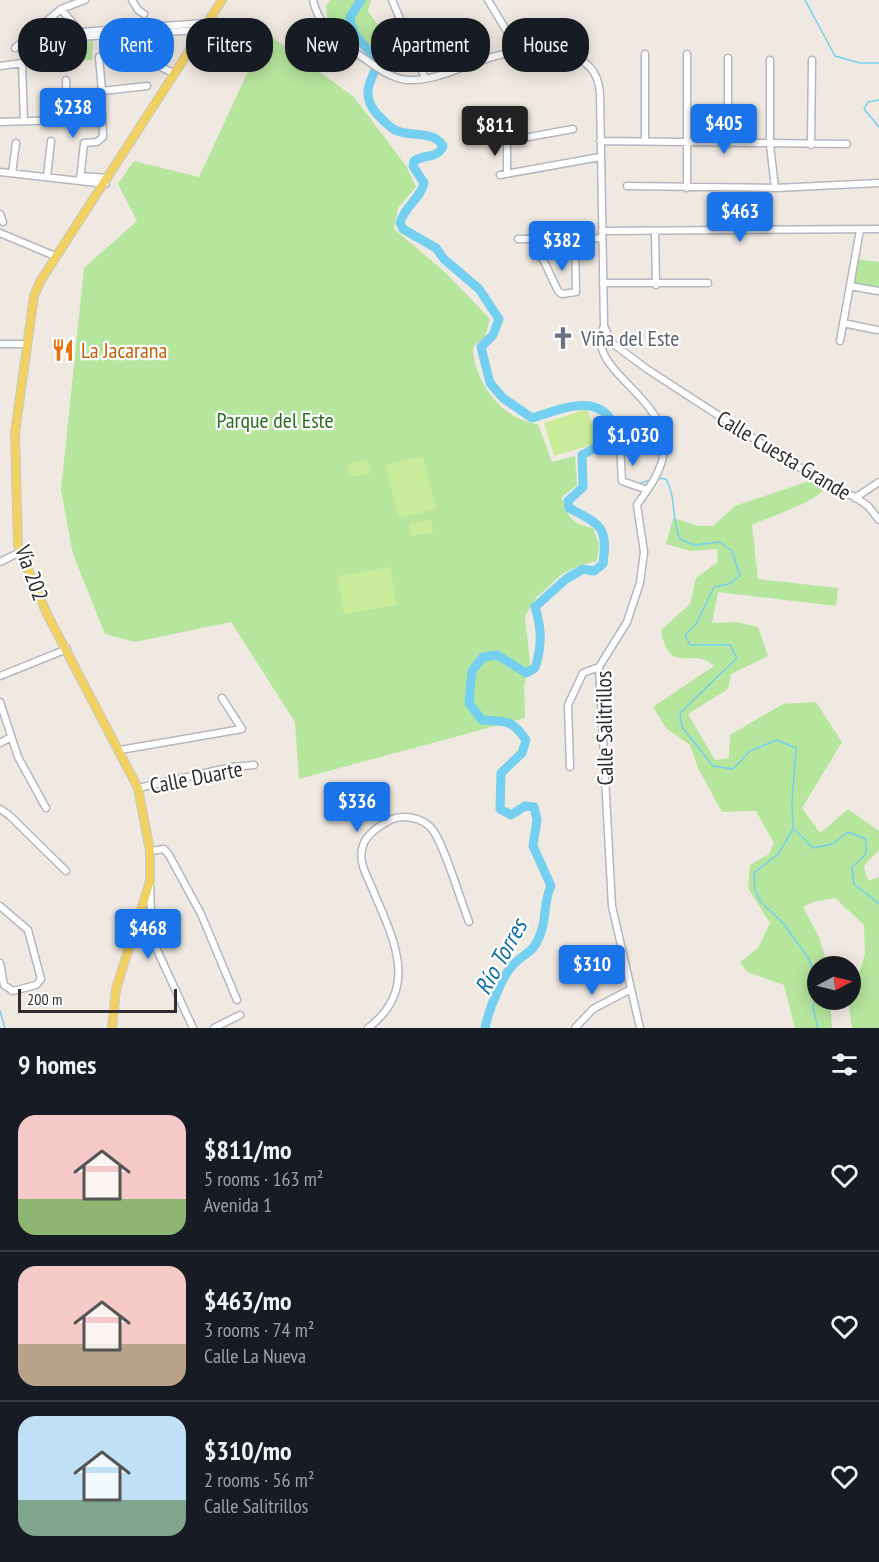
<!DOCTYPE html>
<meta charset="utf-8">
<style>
body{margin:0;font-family:"PT Sans Narrow",sans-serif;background:#20242c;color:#f1f3f6;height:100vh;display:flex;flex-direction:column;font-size:22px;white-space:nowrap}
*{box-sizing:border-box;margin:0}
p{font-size:20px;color:#9ea1a6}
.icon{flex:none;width:33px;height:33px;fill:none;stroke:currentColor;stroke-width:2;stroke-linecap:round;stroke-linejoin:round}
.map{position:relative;height:1028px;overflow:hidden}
.sheet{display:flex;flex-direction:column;background:#171b24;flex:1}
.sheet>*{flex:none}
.top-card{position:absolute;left:18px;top:18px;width:843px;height:54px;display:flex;gap:12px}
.needle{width:39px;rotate:83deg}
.fabs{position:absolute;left:807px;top:956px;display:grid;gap:12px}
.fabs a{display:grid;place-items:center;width:54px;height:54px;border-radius:50%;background:#171b24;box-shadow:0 3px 15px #0003;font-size:30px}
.scale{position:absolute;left:18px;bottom:15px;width:159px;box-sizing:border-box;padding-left:6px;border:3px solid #2e2e2e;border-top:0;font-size:16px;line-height:21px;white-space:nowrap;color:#2e2e2e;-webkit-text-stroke:4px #fff;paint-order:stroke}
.price{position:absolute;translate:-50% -51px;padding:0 14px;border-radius:6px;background:#1a73e8;color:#fff;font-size:20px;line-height:39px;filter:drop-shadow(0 2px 3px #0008)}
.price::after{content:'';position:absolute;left:50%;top:36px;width:18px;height:14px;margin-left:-9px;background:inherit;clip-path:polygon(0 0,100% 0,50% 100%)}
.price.on{background:#222;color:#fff}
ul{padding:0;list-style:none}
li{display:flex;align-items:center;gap:18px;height:150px;padding:0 18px}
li+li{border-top:2px solid #363941}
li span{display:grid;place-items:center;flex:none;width:168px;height:120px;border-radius:18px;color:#555}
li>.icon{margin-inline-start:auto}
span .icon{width:72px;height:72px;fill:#fffc;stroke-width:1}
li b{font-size:26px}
h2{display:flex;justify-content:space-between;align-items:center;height:72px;padding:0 18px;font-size:26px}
.tag{padding:0 21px;border-radius:24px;background:#171b24;box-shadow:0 3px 15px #0003;font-size:21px;line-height:54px}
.tag.on{background:#1a73e8;color:#fff}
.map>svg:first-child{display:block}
.green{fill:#b6e59e}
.pitch{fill:#c9ec9a}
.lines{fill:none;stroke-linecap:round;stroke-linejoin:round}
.stream{stroke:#75cff0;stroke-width:1.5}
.river{stroke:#75cff0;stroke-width:9}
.minor-casing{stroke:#b4b7c1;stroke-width:9}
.major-casing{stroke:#c9c9c9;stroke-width:10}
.minor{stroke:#fff;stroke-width:6}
.major{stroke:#f2d163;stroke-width:8}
.labels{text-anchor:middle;stroke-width:4.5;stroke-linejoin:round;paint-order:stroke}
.worship-label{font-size:22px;fill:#5b616d;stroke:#fff;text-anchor:start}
.food-label{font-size:22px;fill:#c56008;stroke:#fff;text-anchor:start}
.park-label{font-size:22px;fill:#2c6e1b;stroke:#fff}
.street-label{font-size:22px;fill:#2e2e2e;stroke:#fff}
.water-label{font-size:24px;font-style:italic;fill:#0d6fa3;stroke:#fff}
</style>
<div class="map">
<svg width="879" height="1028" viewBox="0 0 879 1028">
<rect width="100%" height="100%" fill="#efe9e1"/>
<path class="green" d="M330,0H371L368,11L403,62L400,70L381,60L327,16L326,6Z
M266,33L354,97L406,166L416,187L398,208L394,229L446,273L490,319L485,337L473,347C474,382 502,420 538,424L552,462L575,456L577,485L562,497C565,516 574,525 593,528L599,544L597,561L580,565L562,574L536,598L525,616L530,663L524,685L525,718L299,779L295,722L231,622L135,642L105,634L73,554L61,490L84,268L137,221L118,184L134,161L199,177Z
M93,41L92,60L83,61L81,42Z
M857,259L879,262V289L853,284Z
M812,480L825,489C808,506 775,514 752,525L758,579L838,588L836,606L718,592L712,623L736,622L758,627L768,656L731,674L728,689L688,714L715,760L729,758L730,735L783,704L816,702L842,742L802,808L820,833L848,809L879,831V850L864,866L868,881L879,877V1028H852L849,1006L865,954L864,925L835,898L813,902L803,907L819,937L828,966H818V999H830L832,1028H795L784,985L747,972L740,962L758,948L770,923L748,888L750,865L769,854L774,843L756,811L722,812L698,768L690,745L666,728L653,707L714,666C693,645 669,678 661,630L690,604L696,578L718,562L717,549L691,551L666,544L673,518L698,526H713L735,506Z"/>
<path class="pitch" d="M587,409L598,443L554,456L544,423Z
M423,456L436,509L399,518L385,465Z
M368,460L371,473L349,477L347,464Z
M431,519L433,532L411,536L409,524Z
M390,567L397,605L344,614L337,576Z"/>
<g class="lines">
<path class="stream" d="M805,0L835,56L860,63H879
M879,100L868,102L864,109L879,127
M616,430L625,436L624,465
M658,478L666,479C677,499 671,520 680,539L694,545L720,542L732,551L740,576L729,584L714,587L696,624L685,635L690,645H730L737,658L680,713L682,727L713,766L733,769L750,751L777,740L796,748L792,802L793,829L779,853L754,873L755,890L760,901L783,923L809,959L818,985
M638,484L650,480
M795,830L813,848L832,844L848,832L866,839V854L852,867L854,884L879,904
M818,991L813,1008L818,1028
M0,1011L5,1028"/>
<path class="river" d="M361,0L350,17C352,39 367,46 379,62C369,82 361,96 377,114C383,120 388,126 395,130C411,138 432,129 443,146C438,159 424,154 414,161L413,166L424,183C421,198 404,207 400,223L403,229L436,248L444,259L479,289L499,319L493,335L481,347L490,383L503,398L532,418C562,409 602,390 616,430L612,439L582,455L583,487L568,501L569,508C601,525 608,526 603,564L594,571L583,569L566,579L535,607C542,629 542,646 535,668L526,673L497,655L483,657L472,671L469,703L482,720C506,721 513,720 526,740L522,753L501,773L500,809L511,815L525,806L534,807L537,820L533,846L551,886C543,902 547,919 540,935C533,954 525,952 513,965C502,976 488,1012 485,1028"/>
<g class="minor-casing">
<path id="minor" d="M132,0L138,10L144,14
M313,0C318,23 335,40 355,52C370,62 388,78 407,80C439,82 473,60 504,54C523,50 544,52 563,55C586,58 598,70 600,93L604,326C582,374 679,397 662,461C657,478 646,492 637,505L644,552L640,583L627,622L599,667L612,906L640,1028
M392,0L425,78
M488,0L509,35L517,42L568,53
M61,9L80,32
M80,32L205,23
M75,37L201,30
M15,48L61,9L85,0
M645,54V141
M728,58V144
M770,60V145L775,188
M22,63L24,121
M0,66L51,59L76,36
M147,86L102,91L99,57L135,54L173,73
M0,122L64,120L67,116L66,80
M600,141L847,144
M811,145L812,60
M0,172L106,184
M12,173L16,143
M507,173V141L573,129
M500,175L600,157
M80,176L108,178
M47,177L51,141
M80,181L84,143L97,142L103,137L102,112
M627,186L775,188L879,183
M687,188V54
M0,214L3,222
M602,231L879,229
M655,231L656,285
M0,233L55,256
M533,238L558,291L562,294L576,292L575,238
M518,239L602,238
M603,283H708
M850,286L878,291
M843,323L877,330
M604,326L612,343L647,369L793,464L858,499L868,506L879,520
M840,341L860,230
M0,344H27
M620,445L622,481L647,490
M855,498L879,482
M0,562L20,552
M0,676L67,649
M0,702L18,757L46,808
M0,743L11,737
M120,750L242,729L222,698
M570,767L568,705L583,673L599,667
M138,788L232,767L254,765
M0,809L9,815L66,871
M150,851L164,849L169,855L201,914L237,1000
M150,885L152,939L193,1028
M0,906L28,930L41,979L36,985L13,991L4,985L0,963
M214,1028L240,1015
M368,1028C421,988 393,938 372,888C367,876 359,863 362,849C364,836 379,826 390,820C402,814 422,817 432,829C444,844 461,901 469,922
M575,1028L593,1009L631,989"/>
</g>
<g class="major-casing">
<path id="major" d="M112,1028L116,989L150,881V851L138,788L47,614L18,546L15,433L34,296L41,280L222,0"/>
</g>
<use href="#minor" class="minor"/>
<use href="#major" class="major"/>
</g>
<defs>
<g id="church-bare" transform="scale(1.8)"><path d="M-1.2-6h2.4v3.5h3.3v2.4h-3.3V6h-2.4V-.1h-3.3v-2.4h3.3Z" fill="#6b7280" stroke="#fff" stroke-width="2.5" paint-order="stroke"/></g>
<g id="restaurant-bare" transform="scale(1.8)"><path d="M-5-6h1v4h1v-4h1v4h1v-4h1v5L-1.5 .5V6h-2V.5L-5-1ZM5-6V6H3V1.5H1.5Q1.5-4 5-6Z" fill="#e8710a" stroke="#fff" stroke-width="2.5" paint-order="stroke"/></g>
</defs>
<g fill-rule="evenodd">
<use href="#church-bare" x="563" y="338"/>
<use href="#restaurant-bare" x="63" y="350"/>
</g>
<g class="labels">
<g class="worship-label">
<text x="581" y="346">Viña del Este</text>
</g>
<g class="food-label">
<text x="81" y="358">La Jacarana</text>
</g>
<g class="park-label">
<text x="275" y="428">Parque del Este</text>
</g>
<g class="street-label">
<text transform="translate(784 455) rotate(31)" y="8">Calle Cuesta Grande</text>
<text transform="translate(32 573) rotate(70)" y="8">Vía 202</text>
<text transform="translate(604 728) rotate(-91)" y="8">Calle Salitrillos</text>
<text transform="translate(196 777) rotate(-11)" y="8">Calle Duarte</text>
</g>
<g class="water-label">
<text transform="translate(501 957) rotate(-61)" y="8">Río Torres</text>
</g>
</g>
</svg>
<div class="fabs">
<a><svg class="needle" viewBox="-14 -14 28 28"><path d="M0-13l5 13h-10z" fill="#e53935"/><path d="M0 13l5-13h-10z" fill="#9ea1a6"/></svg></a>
</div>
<div class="scale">200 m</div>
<b class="price" style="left:73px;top:139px">$238</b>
<b class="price" style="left:724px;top:155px">$405</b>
<b class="price on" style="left:495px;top:157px">$811</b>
<b class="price" style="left:740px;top:243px">$463</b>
<b class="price" style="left:562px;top:272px">$382</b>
<b class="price" style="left:633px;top:467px">$1,030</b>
<b class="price" style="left:357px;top:833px">$336</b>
<b class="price" style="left:148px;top:960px">$468</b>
<b class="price" style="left:592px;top:996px">$310</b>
<div class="top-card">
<a class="tag">Buy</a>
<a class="tag on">Rent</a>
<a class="tag">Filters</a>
<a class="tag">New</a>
<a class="tag">Apartment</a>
<a class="tag">House</a>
</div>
</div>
<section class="sheet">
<h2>9 homes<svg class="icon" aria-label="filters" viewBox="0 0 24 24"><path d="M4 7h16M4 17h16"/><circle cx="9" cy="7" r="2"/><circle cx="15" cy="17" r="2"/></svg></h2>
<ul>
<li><span style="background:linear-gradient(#f6c9c9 70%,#8fb573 0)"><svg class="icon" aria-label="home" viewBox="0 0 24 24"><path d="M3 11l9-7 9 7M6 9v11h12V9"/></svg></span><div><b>$811/mo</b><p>5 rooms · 163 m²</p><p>Avenida 1</p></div><svg class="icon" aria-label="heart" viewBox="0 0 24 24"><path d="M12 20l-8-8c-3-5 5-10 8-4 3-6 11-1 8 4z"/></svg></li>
<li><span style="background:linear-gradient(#f6c9c9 65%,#b9a48a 0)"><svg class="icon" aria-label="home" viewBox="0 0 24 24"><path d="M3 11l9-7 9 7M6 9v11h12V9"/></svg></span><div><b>$463/mo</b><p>3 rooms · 74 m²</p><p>Calle La Nueva</p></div><svg class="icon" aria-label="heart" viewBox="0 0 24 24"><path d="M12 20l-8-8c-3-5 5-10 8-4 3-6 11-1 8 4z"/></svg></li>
<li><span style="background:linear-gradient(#bfe0f5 70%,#7fa58c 0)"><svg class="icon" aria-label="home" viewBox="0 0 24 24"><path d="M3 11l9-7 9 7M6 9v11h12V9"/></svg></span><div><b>$310/mo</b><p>2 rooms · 56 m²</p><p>Calle Salitrillos</p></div><svg class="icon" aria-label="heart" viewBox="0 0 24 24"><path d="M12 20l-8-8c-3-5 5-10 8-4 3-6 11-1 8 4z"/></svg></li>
</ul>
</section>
